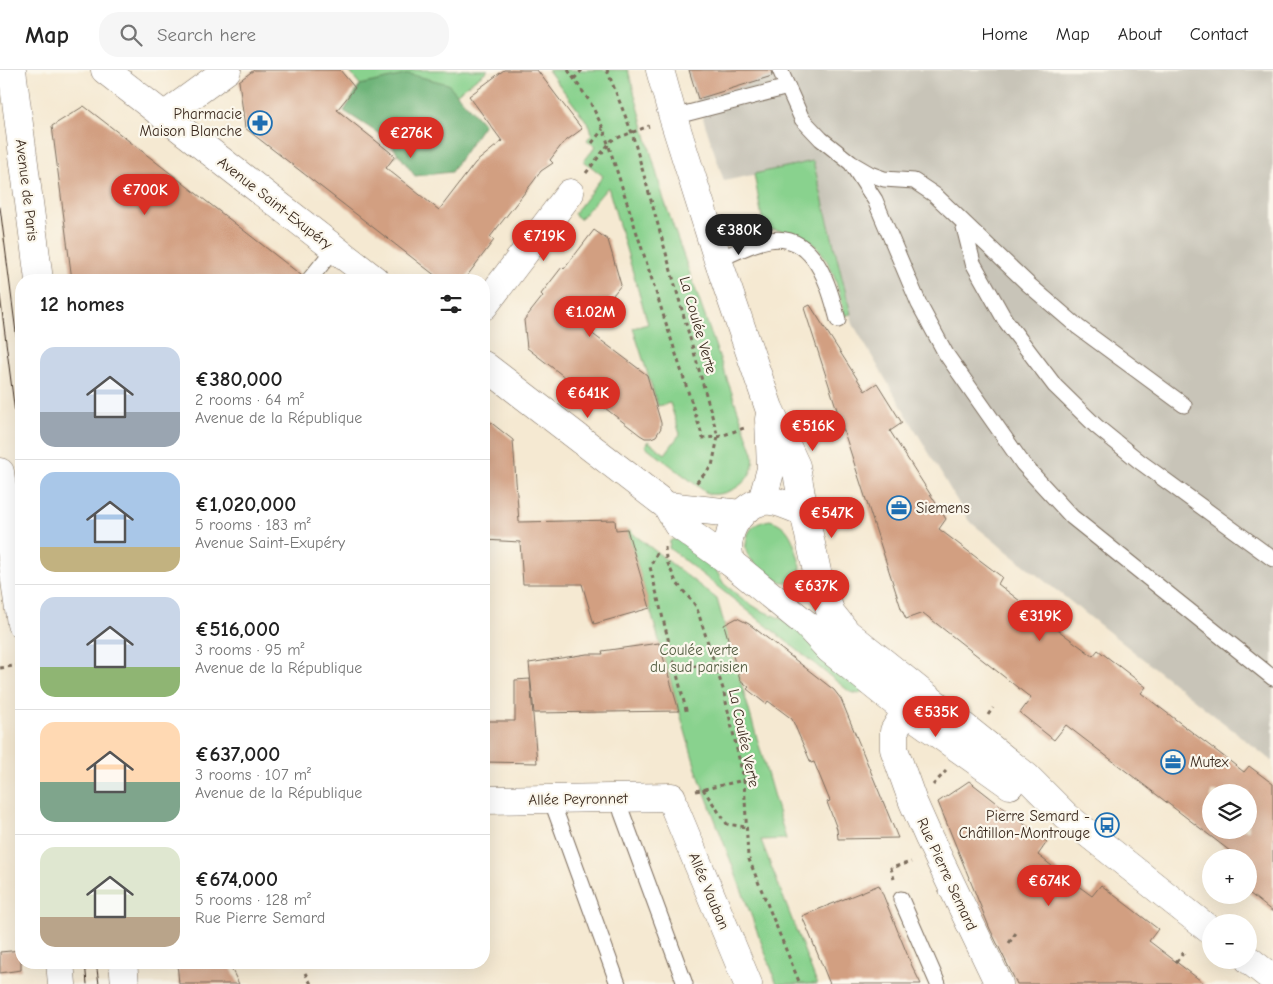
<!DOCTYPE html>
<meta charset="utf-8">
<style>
body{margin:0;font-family:"Comic Neue",sans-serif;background:#f6f6f6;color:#222;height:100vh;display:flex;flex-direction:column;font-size:19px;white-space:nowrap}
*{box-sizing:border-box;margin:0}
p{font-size:16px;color:#767676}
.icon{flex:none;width:28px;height:28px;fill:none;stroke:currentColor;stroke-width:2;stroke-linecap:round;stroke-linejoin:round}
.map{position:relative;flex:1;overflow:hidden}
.details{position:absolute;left:15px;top:204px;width:475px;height:695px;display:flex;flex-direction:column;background:#fff;border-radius:20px;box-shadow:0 5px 20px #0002}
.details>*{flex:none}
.buttons{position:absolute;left:1202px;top:714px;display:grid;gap:10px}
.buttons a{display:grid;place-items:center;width:55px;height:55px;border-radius:50%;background:#fff;box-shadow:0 5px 20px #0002;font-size:25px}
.price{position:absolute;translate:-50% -42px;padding:0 11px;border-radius:18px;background:#d93025;color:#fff;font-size:16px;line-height:32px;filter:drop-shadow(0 1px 2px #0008)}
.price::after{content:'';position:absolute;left:50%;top:30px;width:15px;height:11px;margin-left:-8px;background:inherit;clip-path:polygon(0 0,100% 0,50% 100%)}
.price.on{background:#222;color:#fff}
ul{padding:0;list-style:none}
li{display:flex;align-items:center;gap:15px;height:125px;padding:0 25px}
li+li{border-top:1px solid #e0e0e0}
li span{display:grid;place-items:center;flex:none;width:140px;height:100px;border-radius:15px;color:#555}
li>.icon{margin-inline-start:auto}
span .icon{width:60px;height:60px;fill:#fffc;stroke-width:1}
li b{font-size:21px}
h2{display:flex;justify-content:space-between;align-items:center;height:60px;padding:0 25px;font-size:21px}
header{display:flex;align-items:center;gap:30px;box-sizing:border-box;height:70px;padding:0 25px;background:#fff;border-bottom:1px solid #e0e0e0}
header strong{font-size:24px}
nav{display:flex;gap:28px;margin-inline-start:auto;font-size:18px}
.search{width:350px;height:45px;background:#f6f6f6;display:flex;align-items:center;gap:12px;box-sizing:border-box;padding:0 18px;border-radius:20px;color:#767676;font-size:19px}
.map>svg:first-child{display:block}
.industrial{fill:#c8c4b8}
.green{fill:#89d28e;stroke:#627e56}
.forest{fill:#6eb479;stroke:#546f4c}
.building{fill:#d29f81;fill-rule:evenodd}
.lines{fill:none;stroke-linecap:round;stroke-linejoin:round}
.service-casing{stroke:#7c6d5d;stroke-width:17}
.minor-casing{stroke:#7c6d5d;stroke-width:29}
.tertiary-casing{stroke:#7c6d5d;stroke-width:29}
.secondary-casing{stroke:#7c6d5d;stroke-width:29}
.primary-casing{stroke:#7c6d5d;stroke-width:29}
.path{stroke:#7c6d5d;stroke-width:3;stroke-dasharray:4 4;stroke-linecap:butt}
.service{stroke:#fff;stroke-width:15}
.minor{stroke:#fff;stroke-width:28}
.tertiary{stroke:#fff;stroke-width:28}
.secondary{stroke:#fff;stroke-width:28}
.primary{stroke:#fff;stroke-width:28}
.tram{stroke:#3b2a1e;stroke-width:1}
.labels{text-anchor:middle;stroke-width:4.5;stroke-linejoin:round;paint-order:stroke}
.poi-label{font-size:15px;fill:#3b2a1e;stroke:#fbf7ec;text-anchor:end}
.street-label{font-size:15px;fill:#3b2a1e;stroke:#fbf7ec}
.park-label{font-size:15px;fill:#525c40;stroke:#fbf7ec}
</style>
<header>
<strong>Map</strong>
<div class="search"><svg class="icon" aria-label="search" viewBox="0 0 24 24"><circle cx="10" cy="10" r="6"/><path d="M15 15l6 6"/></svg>Search here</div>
<nav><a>Home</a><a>Map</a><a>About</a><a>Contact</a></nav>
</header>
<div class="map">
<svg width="1273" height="914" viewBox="0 0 1273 914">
<rect width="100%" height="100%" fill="#fbf7ec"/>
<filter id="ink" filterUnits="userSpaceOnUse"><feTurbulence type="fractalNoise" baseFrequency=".02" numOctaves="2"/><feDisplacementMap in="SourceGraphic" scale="10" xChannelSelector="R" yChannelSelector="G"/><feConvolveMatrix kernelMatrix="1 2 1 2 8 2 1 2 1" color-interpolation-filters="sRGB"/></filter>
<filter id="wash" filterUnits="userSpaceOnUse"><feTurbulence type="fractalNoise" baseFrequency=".0096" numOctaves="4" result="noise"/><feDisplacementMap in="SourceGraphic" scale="20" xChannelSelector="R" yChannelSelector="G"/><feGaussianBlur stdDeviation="1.12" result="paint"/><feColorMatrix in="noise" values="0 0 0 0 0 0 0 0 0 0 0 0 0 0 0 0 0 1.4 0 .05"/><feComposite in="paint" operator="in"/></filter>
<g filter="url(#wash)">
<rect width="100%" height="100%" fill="#f5e9d2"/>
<path class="industrial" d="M687,0H1273V692L969,451L853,254L813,92L724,111Z"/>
<path class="green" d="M348,0H488L433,41L395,87L407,71Z
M548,0H628L664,130L753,383C758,409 731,427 708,424L645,376L648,371L665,384L680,364L670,333L658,336L633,258L648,254L608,117L580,149L574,144L603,106L584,91L596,76L587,70L592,64L590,56Z
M813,91L851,244L845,246C838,219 831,180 802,166C790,161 778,160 764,159L754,104Z
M770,450C793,456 794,477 801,496C801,505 792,514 783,512C772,510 746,490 746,479C745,476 747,471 747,468C749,456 759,452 770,450Z
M627,459L717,529L786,769L761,770L817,914H777L696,699Z
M674,469H681L709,488L724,514L744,530L760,540L792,553L864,621L859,624L850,622L669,478L670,471Z"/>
<path class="forest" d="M409,4L448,14L484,54L451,102L415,106L387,69L344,41L360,15Z"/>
<g id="blocks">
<path class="building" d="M254,0H340L355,18L337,40L395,86L386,98L439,140L475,93L502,71L469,26L504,0H537L582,59L563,73L550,90L553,93L541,101L533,112L490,167L494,170L464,210H441L245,58L239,11Z
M689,0H771L772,6L698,29Z
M84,36L301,205L300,210H72L52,56Z
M594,160L608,170L621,215L586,259L647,305L661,353V358L656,366L651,368H645L640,365L527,278L524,250L543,226L541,224L562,197L564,199Z
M810,235L865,321L877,313L902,353L890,361L946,449L939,459L1002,507L998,514L1047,552L1093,586L1098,580L1146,617L1141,623L1244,702L1249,696L1273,714V842L1249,823V788H1239L1066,655L1054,670L1020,643L1031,628L923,543L906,549L901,538L804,238ZM1211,722H1249V760H1211Z
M484,347L513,370L519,452L615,450L616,460L627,459L650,538L594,554L582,514H523L520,472L484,470Z
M737,548L749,554L798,592L834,620L841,629L898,768L838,769L837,759L827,732L830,731L814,692L811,693L792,649L768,631L766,634L747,619L749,617L740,610L724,555Z
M659,573L679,641L534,643L529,593L587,584H603L602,581Z
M530,609L537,693L484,692V651H515V610Z
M969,711L1047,772L1038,785L1066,807L1092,826L1101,815L1158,859L1149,871L1205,914H1017L990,859L938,732Z
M879,815L912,896L921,914H830L802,846Z
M21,880V900L0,903V882Z
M177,892H228L239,914H179Z"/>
</g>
</g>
<g filter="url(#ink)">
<use href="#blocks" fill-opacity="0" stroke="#7c6d5d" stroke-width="1"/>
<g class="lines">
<g class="service-casing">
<path id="service" d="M780,0L802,49L821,69L851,93L870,104L884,109L914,111L935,125L1028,214L1078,257L1184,335
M673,47L788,17
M851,93L875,130L919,234L946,284L1023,394L1072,447L1273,608
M963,153L973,193L1005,250L1055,316L1096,356L1139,391L1273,489
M718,190C734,183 752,173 769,170C815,162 829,216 838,250
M309,210L335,178
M618,728L622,743L685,914
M551,729L618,914
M901,829L938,914"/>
</g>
<g class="minor-casing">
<path id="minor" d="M12,0L39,210
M164,46L227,0
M484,236L570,123
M924,626L906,641L894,661V679L913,732L929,768L999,914
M484,730L672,727L675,739L748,914
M123,892L125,914"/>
</g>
<g class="tertiary-casing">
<path id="tertiary" d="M105,0L375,210
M484,295L667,436L677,454L730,492
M667,436L741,444"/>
</g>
<g class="secondary-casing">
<path id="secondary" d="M660,0L673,47L718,190L769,338L796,396L804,442L818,506L826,529L831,543L847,563L1027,707L1066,746L1211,861
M762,431L771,399L769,349
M804,442C793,438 782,432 771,431C750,429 732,450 729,469C727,477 729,485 730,492L806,554L829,579L906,641L1010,715
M1249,890L1273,909"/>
</g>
<g class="primary-casing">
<path id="primary" d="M0,402L21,554
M60,892L62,914"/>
</g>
<path class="path" d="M568,0L590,32L603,58L703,368L718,367L744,358
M607,0L632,63L718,367L712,396L696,413
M574,9L582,0
M592,73L603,59
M586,103L612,70L649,56
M665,477L666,489L676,512L696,536L723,619L744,710L748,787L800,914
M657,483L650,497L687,644
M0,598L21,595
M677,600L714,592
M988,645L993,638
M933,715L946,701
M703,719L727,754L746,757
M696,721L744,710
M1066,807L1076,795
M894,809L891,798L911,792
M1009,873L1018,860
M1176,892L1186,880
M305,903L311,914"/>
<use href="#service" class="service"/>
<use href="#minor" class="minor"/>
<use href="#tertiary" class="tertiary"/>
<use href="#secondary" class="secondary"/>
<use href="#primary" class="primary"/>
<path class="tram" d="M0,137L21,302
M0,225L21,390
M85,892L87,914
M96,892L99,914"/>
</g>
</g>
<defs>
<g id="pharmacy-ring" transform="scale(1.25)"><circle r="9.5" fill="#fbf7ec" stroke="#1f6fb2" stroke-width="1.5"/><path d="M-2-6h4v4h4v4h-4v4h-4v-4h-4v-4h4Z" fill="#1f6fb2"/></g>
<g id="office-ring" transform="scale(1.25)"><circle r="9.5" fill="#fbf7ec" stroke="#1f6fb2" stroke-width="1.5"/><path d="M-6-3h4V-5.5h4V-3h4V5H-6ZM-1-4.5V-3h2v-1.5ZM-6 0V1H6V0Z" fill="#1f6fb2"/></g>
<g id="bus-ring" transform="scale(1.25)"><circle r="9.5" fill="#fbf7ec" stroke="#1f6fb2" stroke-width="1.5"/><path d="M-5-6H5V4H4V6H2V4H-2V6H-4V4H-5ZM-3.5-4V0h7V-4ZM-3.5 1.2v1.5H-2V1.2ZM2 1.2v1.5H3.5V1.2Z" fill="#1f6fb2"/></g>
</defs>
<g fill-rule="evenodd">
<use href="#pharmacy-ring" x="260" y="53"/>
<use href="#office-ring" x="899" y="438"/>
<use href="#office-ring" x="1173" y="692"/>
<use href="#bus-ring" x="1107" y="755"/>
</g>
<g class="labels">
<g class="poi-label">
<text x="242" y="49">Pharmacie<tspan x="242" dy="17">Maison Blanche</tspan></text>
<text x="916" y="443" text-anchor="start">Siemens</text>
<text x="1190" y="697" text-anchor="start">Mutex</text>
<text x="1090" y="751">Pierre Semard -<tspan x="1090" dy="17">Châtillon-Montrouge</tspan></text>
</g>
<g class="street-label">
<text transform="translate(27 120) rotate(83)" y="5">Avenue de Paris</text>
<text transform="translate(275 133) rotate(38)" y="5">Avenue Saint-Exupéry</text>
<text transform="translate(698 255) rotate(74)" y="5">La Coulée Verte</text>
<text transform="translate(744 668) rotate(78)" y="5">La Coulée Verte</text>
<text transform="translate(578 729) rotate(-1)" y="5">Allée Peyronnet</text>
<text transform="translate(947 804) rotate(65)" y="5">Rue Pierre Semard</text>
<text transform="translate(709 821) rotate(67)" y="5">Allée Vauban</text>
</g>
<g class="park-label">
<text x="699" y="585">Coulée verte<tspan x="699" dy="17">du sud parisien</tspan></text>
</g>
</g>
</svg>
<div class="buttons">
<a><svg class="icon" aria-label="layers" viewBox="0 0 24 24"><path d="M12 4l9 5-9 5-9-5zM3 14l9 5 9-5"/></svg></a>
<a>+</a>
<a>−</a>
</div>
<b class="price" style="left:411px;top:89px">€276K</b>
<b class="price" style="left:145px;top:146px">€700K</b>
<b class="price on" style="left:739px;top:186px">€380K</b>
<b class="price" style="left:544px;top:192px">€719K</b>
<b class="price" style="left:590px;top:268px">€1.02M</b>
<b class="price" style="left:588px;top:349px">€641K</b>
<b class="price" style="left:813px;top:382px">€516K</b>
<b class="price" style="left:832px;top:469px">€547K</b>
<b class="price" style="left:816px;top:542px">€637K</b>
<b class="price" style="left:1040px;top:572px">€319K</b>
<b class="price" style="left:936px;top:668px">€535K</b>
<b class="price" style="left:1049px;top:837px">€674K</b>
<section class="details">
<h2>12 homes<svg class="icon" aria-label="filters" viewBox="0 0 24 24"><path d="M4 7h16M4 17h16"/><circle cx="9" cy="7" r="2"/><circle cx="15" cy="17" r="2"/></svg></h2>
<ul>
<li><span style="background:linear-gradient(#c9d6e8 65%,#9aa5b1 0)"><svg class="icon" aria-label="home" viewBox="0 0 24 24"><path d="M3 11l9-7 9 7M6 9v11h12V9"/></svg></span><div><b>€380,000</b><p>2 rooms · 64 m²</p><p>Avenue de la République</p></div></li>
<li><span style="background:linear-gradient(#a9c7e8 75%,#c2b280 0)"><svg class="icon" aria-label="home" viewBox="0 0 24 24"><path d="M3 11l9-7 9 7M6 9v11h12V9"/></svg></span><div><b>€1,020,000</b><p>5 rooms · 183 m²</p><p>Avenue Saint-Exupéry</p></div></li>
<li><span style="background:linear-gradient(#c9d6e8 70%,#8fb573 0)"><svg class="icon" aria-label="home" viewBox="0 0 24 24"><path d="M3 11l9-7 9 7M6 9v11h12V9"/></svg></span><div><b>€516,000</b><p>3 rooms · 95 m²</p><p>Avenue de la République</p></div></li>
<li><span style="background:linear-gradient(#ffd9b3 60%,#7fa58c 0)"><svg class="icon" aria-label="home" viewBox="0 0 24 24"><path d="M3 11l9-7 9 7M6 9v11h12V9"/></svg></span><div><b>€637,000</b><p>3 rooms · 107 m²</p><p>Avenue de la République</p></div></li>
<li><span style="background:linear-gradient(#dfe7d0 70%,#b9a48a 0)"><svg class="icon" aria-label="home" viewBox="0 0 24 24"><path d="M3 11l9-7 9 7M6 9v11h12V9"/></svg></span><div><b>€674,000</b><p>5 rooms · 128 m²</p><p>Rue Pierre Semard</p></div></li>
</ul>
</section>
</div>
